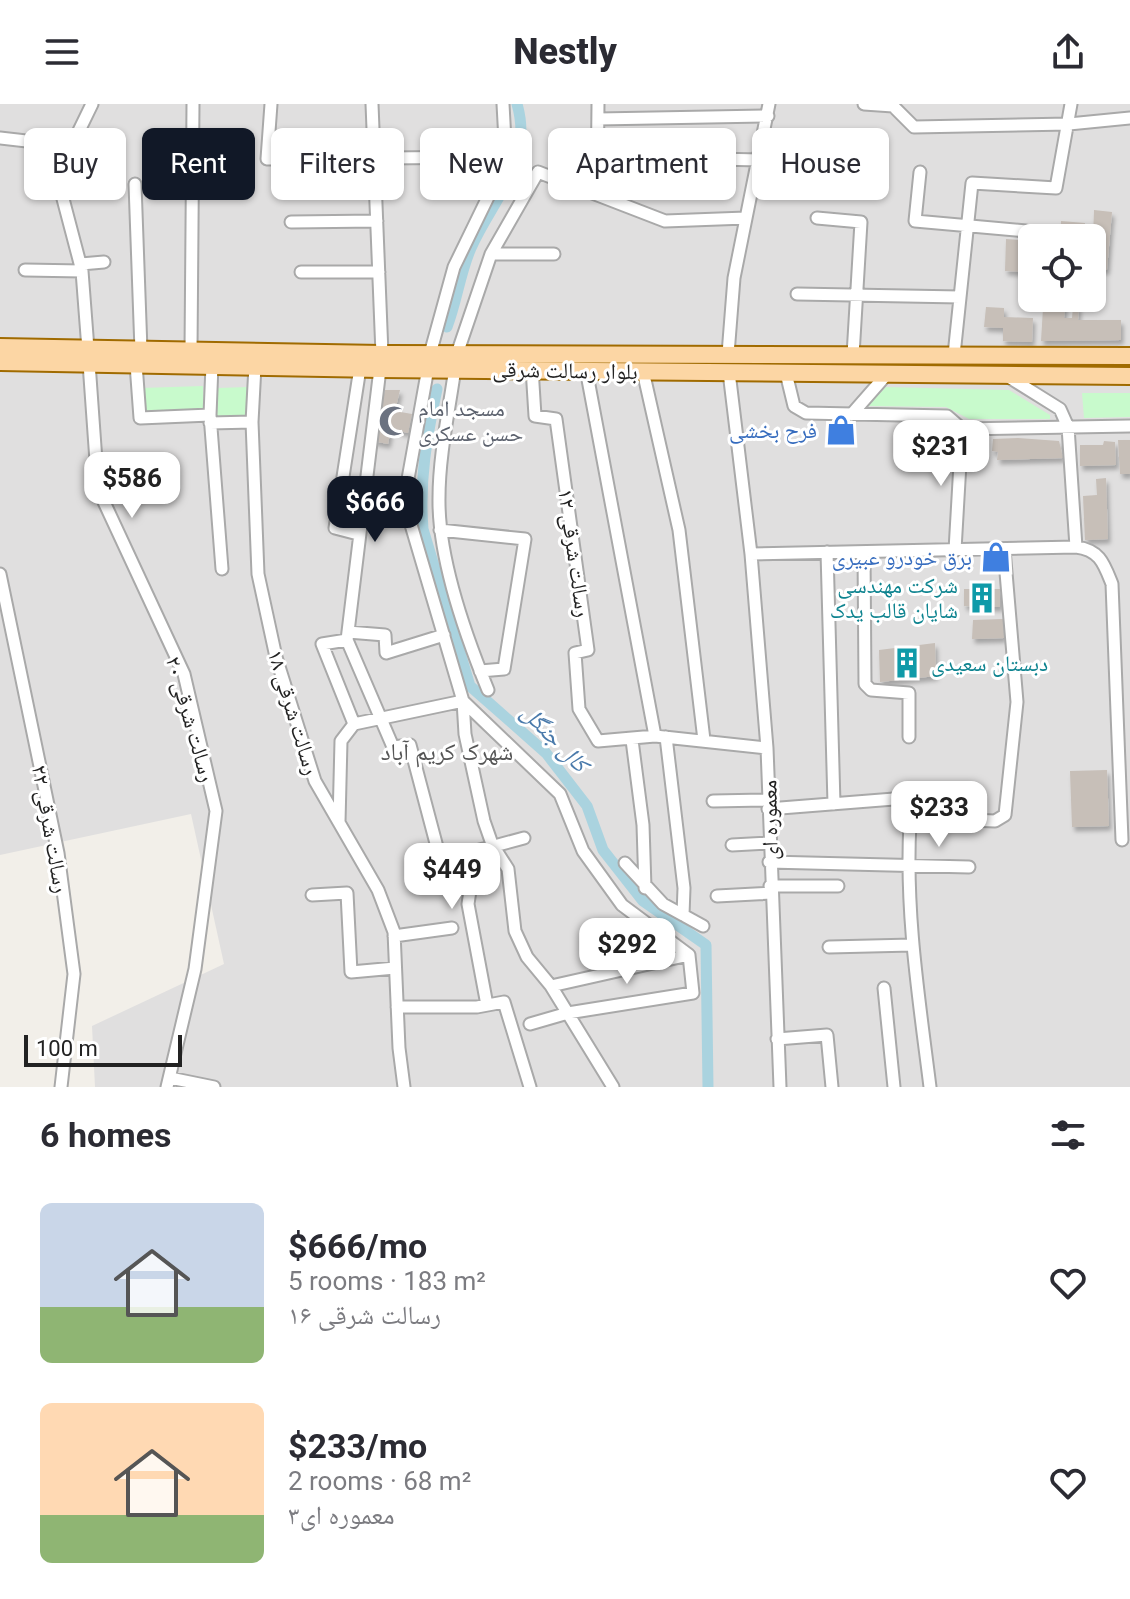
<!DOCTYPE html>
<meta charset="utf-8">
<style>
body{margin:0;font-family:Roboto,"Noto Naskh Arabic",sans-serif;background:#f2f2f3;color:#2b2b33;height:100vh;display:flex;flex-direction:column;font-size:30px;white-space:nowrap}
*{box-sizing:border-box;margin:0}
p{font-size:26px;color:#7c7c81}
.icon{flex:none;width:44px;height:44px;fill:none;stroke:currentColor;stroke-width:2;stroke-linecap:round;stroke-linejoin:round}
.map{position:relative;height:983px;overflow:hidden}
.drawer{display:flex;flex-direction:column;background:#fff;flex:1}
.drawer>*{flex:none}
.top-card{position:absolute;left:24px;top:24px;width:1082px;height:72px;display:flex;gap:16px}
.buttons{position:absolute;left:1018px;top:120px;display:grid;gap:16px}
.buttons a{display:grid;place-items:center;width:88px;height:88px;border-radius:12px;background:#fff;box-shadow:0 2px 6px #0004;font-size:40px}
.scale{position:absolute;left:24px;bottom:20px;width:158px;box-sizing:border-box;padding-left:8px;border:4px solid #222;border-top:0;font-size:22px;line-height:28px;white-space:nowrap;color:#222;-webkit-text-stroke:6px #fff;paint-order:stroke}
.price{position:absolute;translate:-50% -68px;padding:0 18px;border-radius:16px;background:#fff;color:#222;font-size:26px;line-height:52px;filter:drop-shadow(0 2px 4px #0008)}
.price::after{content:'';position:absolute;left:50%;top:48px;width:24px;height:18px;margin-left:-12px;background:inherit;clip-path:polygon(0 0,100% 0,50% 100%)}
.price.active{background:#111827;color:#fff}
ul{padding:0;list-style:none}
li{display:flex;align-items:center;gap:24px;height:200px;padding:0 40px}
li span{display:grid;place-items:center;flex:none;width:224px;height:160px;border-radius:12px;color:#555}
li>.icon{margin-inline-start:auto}
span .icon{width:96px;height:96px;fill:#fffc;stroke-width:1}
li b{font-size:34px}
h2{display:flex;justify-content:space-between;align-items:center;height:96px;padding:0 40px;font-size:34px}
.pill{padding:0 28px;border-radius:12px;background:#fff;box-shadow:0 2px 6px #0004;font-size:28px;line-height:72px}
.pill.active{background:#111827;color:#fff}
header{display:flex;justify-content:space-between;align-items:center;height:104px;padding:0 40px;background:#fff;font-size:36px;font-weight:800}
.map>svg:first-child{display:block}
.residential{fill:#e0dfdf;fill-rule:evenodd}
.grass{fill:#cdebb0}
.park{fill:#c8facc}
.lines{fill:none;stroke-linecap:round;stroke-linejoin:round}
.canal{stroke:#aad3df;stroke-width:11}
.building{fill:#c7bfb8;filter:url(#shadow)}
.minor-casing{stroke:#a9a9a9;stroke-width:15}
.primary-casing{stroke:#a06b00;stroke-width:20}
.minor{stroke:#fff;stroke-width:11}
.primary{stroke:#fcd6a4;stroke-width:16}
.labels{text-anchor:middle;stroke-width:6;stroke-linejoin:round;paint-order:stroke}
.street-label{font-size:22px;fill:#222;stroke:#fff}
.worship-label{font-size:22px;fill:#5b616d;stroke:#fff;text-anchor:start}
.shop-label{font-size:22px;fill:#366cbe;stroke:#fff;text-anchor:end}
.culture-label{font-size:22px;fill:#0d838f;stroke:#fff;text-anchor:end}
.water-label{font-size:24px;font-style:italic;fill:#4a7aab;stroke:#fff}
.neighbourhood-label{font-size:24px;fill:#555;stroke:#fff}
</style>
<header><svg class="icon" aria-label="menu" viewBox="0 0 24 24"><path d="M4 6h16M4 12h16M4 18h16"/></svg>Nestly<svg class="icon" aria-label="share" viewBox="0 0 24 24"><path d="M12 15V3M7 8l5-5 5 5M5 13v7h14v-7"/></svg></header>
<div class="map">
<svg width="1130" height="983" viewBox="0 0 1130 983">
<defs>
<filter id="shadow"><feDropShadow dx="2.5" dy="4.5" stdDeviation="2" flood-color="#0004"/></filter>
</defs>
<rect width="100%" height="100%" fill="#f2efe9"/>
<path class="residential" d="M0,0H1130V983H95L92,922L224,860L191,710L0,751ZM1032,134H1092V194H1032Z"/>
<path class="grass" d="M778,257L1072,260L1071,265L779,262Z"/>
<path class="park" d="M203,282L204,307L144,309L141,284Z
M247,283L246,313L217,314L218,284Z
M886,283L1009,286L1050,311V315H969L946,303L867,302Z
M1082,289H1130V313L1084,314Z"/>
<g class="lines">
<path class="canal" d="M447,223C457,197 460,169 471,144C493,94 534,59 517,0
M437,285C427,332 419,377 423,425L470,582L546,649L587,702L603,746L643,797L706,841L708,983"/>
</g>
<path class="building" d="M1094,106L1112,108L1107,166H1092Z
M1061,117L1085,119L1084,134H1060Z
M1006,135L1032,137V194H1053L1052,200L1024,197L1027,168L1005,167Z
M1055,194H1066L1064,214H1072L1073,202H1079L1078,216H1121V236L1041,237L1043,204H1054Z
M986,203L1004,204V213L1033,214L1032,238L1003,237V224L984,223Z
M385,286H400L395,307L412,310L408,329L391,325L388,340L373,337Z
M1018,334L1059,337L1063,354L997,356L998,348L992,347L993,335Z
M1118,336H1130V370H1120Z
M1104,337L1115,338L1116,361L1080,362V341H1103Z
M1106,374L1108,435L1085,436L1083,392L1097,391L1096,375Z
M964,485H1000V503L964,502Z
M1003,515L1004,534L972,535L973,516Z
M935,539L936,572L880,578L879,546Z
M1107,666L1109,722L1072,723L1070,667Z"/>
<g class="lines">
<g class="minor-casing">
<path id="minor" d="M271,0L267,55L500,53
M372,0L382,250
M864,0L893,2
M893,2L914,23L1069,20L1130,14
M598,15L768,12
M764,33L864,49
M0,34L70,42
M672,54L760,56
M920,68L915,117L1026,127
M135,80L141,246
M597,90L598,0
M817,114L861,118L853,251
M291,118L377,117
M491,150H554
M81,160L104,158
M25,166L82,167
M301,168H379
M797,190L960,193
M88,245L82,167L57,72L92,0
M191,246L193,0
M430,250L454,163L489,91L505,37L503,0
M457,250L491,150L538,68L665,117L746,114
M728,250L734,174L769,0
M954,251L972,79L1056,84L1071,0
M89,259L98,385L184,570L216,707L195,865L167,983
M136,260L140,314L210,311
M212,261L210,311L222,465
M255,262L252,318L258,470L276,553L315,677L378,786L394,828L399,944L404,983
M428,264L404,397L463,597L465,630L484,717L492,740L508,765L515,827L527,853L551,882L613,983
M455,264C449,307 439,351 439,394C438,455 465,530 488,586
M532,264L535,312L556,315L588,546L575,549L579,605L598,637L655,632L767,644
M380,265L347,536L393,643L410,641L442,762
M586,265L655,632
M643,267L679,426L704,636
M729,268L751,450L767,644L780,983
M786,269L794,302L806,309L947,312L962,325L1130,322
M1007,272L1060,305L1068,323L1076,443C1100,446 1104,460 1112,480L1122,736
M851,311L887,270
M210,319L252,318
M440,426L525,435L504,565L480,567
M358,430L335,424L360,264
M955,446L962,325
M827,448L834,700
M864,448L865,580L871,586L909,589V633
M751,450L1076,443
M0,470L58,749L74,870L61,983
M348,528L385,531L386,549L444,531
M347,536L322,540L354,620L463,597
M463,597L560,690L583,747L622,801L689,851L693,889L568,909L530,920
M666,633L684,784L683,811
M632,636L643,721L645,784
M713,697L768,696
M768,705L894,695
M339,718L341,637L354,620
M732,741L769,739
M769,758L969,763
M625,759L663,800L703,822
M770,782H838
M312,791L347,789L351,868L395,864
M717,792L771,789
M394,832L452,824
M829,843L912,841
M551,882L689,851
M884,884L894,983
M487,901L468,800L476,747L524,734
M397,903H477L504,898L530,983
M777,935L827,931L832,983
M170,974L214,983
M930,983C919,895 905,808 910,719L917,714L995,717L1005,711L1017,598L1004,445"/>
</g>
<g class="primary-casing">
<path id="primary" d="M0,243L382,250L1130,252
M0,258L380,265L1130,272"/>
</g>
<use href="#minor" class="minor"/>
<use href="#primary" class="primary"/>
</g>
<defs>
<g id="mosque-bare" transform="scale(2.4)"><path d="M3.5-4.9A6 6 0 1 0 3.5 4.9A5 5 0 1 1 3.5-4.9Z" fill="#6b7280" stroke="#fff" stroke-width="2.5" paint-order="stroke"/></g>
<g id="shop-bare" transform="scale(2.4)"><path d="M-5-2.5h2.3a2.7 3.5 0 0 1 5.4 0H5L5.5 6h-11ZM-1.5-2.5h3a1.5 2.3 0 0 0-3 0Z" fill="#3f7fe0" stroke="#fff" stroke-width="2.5" paint-order="stroke"/></g>
<g id="building-bare" transform="scale(2.4)"><path d="M-4-6H4V6H1V3H-1V6H-4ZM-2.5-4.3h1.7v1.8h-1.7ZM.8-4.3h1.7v1.8H.8ZM-2.5-1h1.7V.8h-1.7ZM.8-1h1.7V.8H.8Z" fill="#0f9aa8" stroke="#fff" stroke-width="2.5" paint-order="stroke"/></g>
</defs>
<g fill-rule="evenodd">
<use href="#mosque-bare" x="394" y="317"/>
<use href="#shop-bare" x="841" y="326"/>
<use href="#shop-bare" x="996" y="453"/>
<use href="#building-bare" x="982" y="494"/>
<use href="#building-bare" x="907" y="559"/>
</g>
<g class="labels">
<g class="street-label">
<text transform="translate(565 266) rotate(1)" y="8">بلوار رسالت شرقی</text>
<text transform="translate(575 449) rotate(82)" y="8">رسالت شرقی ۱۲</text>
<text transform="translate(294 608) rotate(73)" y="8">رسالت شرقی ۱۸</text>
<text transform="translate(191 615) rotate(74)" y="8">رسالت شرقی ۲۰</text>
<text transform="translate(769 716) rotate(-91)" y="8">معموره ای</text>
<text transform="translate(51 725) rotate(80)" y="8">رسالت شرقی ۲۲</text>
</g>
<g class="worship-label">
<text x="418" y="312">مسجد امام<tspan x="418" dy="25">حسن عسکری</tspan></text>
</g>
<g class="shop-label">
<text x="817" y="334">فرح بخشی</text>
<text x="972" y="461">برق خودرو عبیری</text>
</g>
<g class="culture-label">
<text x="958" y="489">شرکت مهندسی<tspan x="958" dy="25">شایان قالب یدک</tspan></text>
<text x="931" y="567" text-anchor="start">دبستان سعیدی</text>
</g>
<g class="water-label">
<text transform="translate(555 634) rotate(46)" y="8">کال جنگل</text>
</g>
<g class="neighbourhood-label">
<text x="447" y="656">شهرک کریم آباد</text>
</g>
</g>
</svg>
<div class="buttons">
<a><svg class="icon" aria-label="locate" viewBox="0 0 24 24"><circle cx="12" cy="12" r="6"/><path d="M12 2v4M12 18v4M2 12h4M18 12h4"/></svg></a>
</div>
<div class="scale">100 m</div>
<b class="price" style="left:941px;top:384px">$231</b>
<b class="price" style="left:132px;top:416px">$586</b>
<b class="price active" style="left:375px;top:440px">$666</b>
<b class="price" style="left:939px;top:745px">$233</b>
<b class="price" style="left:452px;top:807px">$449</b>
<b class="price" style="left:627px;top:882px">$292</b>
<div class="top-card">
<a class="pill">Buy</a>
<a class="pill active">Rent</a>
<a class="pill">Filters</a>
<a class="pill">New</a>
<a class="pill">Apartment</a>
<a class="pill">House</a>
</div>
</div>
<section class="drawer">
<h2>6 homes<svg class="icon" aria-label="filters" viewBox="0 0 24 24"><path d="M4 7h16M4 17h16"/><circle cx="9" cy="7" r="2"/><circle cx="15" cy="17" r="2"/></svg></h2>
<ul>
<li><span style="background:linear-gradient(#c9d6e8 65%,#8fb573 0)"><svg class="icon" aria-label="home" viewBox="0 0 24 24"><path d="M3 11l9-7 9 7M6 9v11h12V9"/></svg></span><div><b>$666/mo</b><p>5 rooms · 183 m²</p><p>رسالت شرقی ۱۶</p></div><svg class="icon" aria-label="heart" viewBox="0 0 24 24"><path d="M12 20l-8-8c-3-5 5-10 8-4 3-6 11-1 8 4z"/></svg></li>
<li><span style="background:linear-gradient(#ffd9b3 70%,#8fb573 0)"><svg class="icon" aria-label="home" viewBox="0 0 24 24"><path d="M3 11l9-7 9 7M6 9v11h12V9"/></svg></span><div><b>$233/mo</b><p>2 rooms · 68 m²</p><p>معموره ای۳</p></div><svg class="icon" aria-label="heart" viewBox="0 0 24 24"><path d="M12 20l-8-8c-3-5 5-10 8-4 3-6 11-1 8 4z"/></svg></li>
</ul>
</section>
